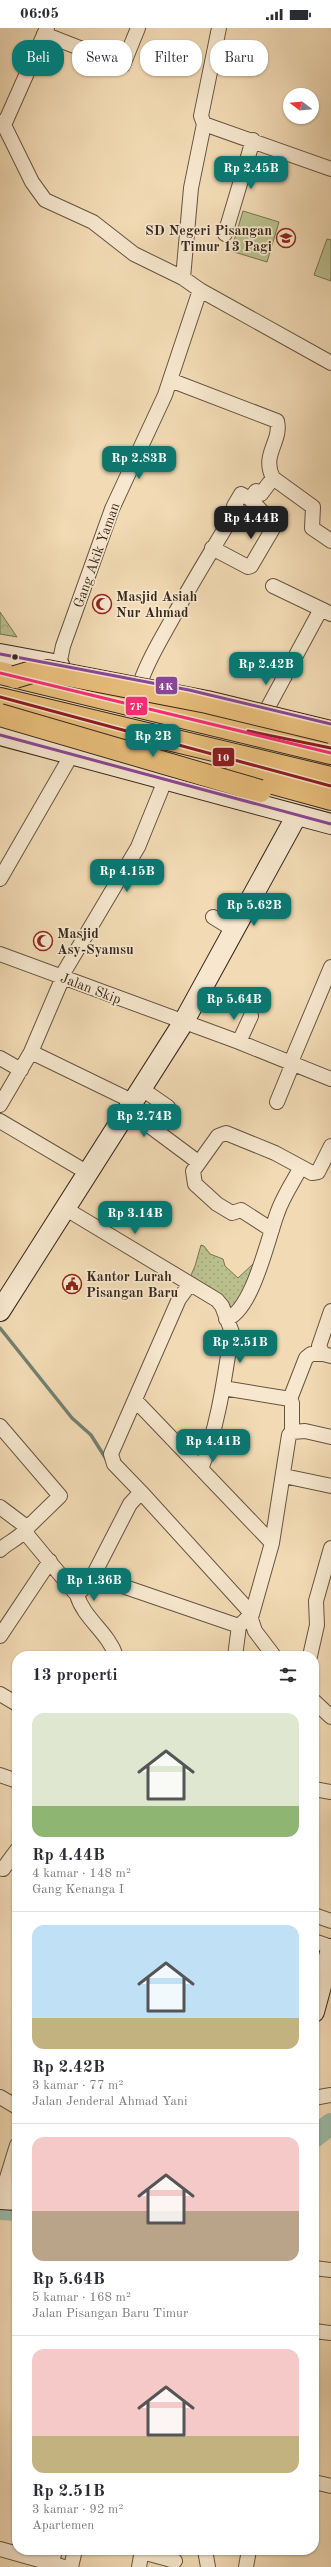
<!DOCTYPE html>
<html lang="id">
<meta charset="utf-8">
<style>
body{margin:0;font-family:"Old Standard TT",serif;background:#f7f7f7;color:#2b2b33;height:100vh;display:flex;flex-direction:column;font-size:15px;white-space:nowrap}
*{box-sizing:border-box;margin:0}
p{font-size:13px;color:#7c7c81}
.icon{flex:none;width:22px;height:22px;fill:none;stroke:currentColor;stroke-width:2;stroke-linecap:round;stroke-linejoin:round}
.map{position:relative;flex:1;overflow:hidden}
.drawer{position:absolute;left:12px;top:1623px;width:307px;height:904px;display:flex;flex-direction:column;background:#fff;border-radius:16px;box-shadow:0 1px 3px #0004}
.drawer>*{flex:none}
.guide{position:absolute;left:12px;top:12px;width:307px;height:36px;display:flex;gap:8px}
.needle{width:26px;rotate:286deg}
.tools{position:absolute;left:283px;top:60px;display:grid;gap:8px}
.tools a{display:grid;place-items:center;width:36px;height:36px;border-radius:50%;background:#fff;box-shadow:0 1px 3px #0004;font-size:20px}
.price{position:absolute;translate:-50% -34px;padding:0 9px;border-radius:8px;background:#0f766e;color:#fff;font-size:13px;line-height:26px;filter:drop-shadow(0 1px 2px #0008)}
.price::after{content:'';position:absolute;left:50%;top:24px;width:12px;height:9px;margin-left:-6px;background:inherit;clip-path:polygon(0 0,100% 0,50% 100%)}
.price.on{background:#222;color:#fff}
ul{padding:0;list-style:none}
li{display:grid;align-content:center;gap:8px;height:212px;padding:0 20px}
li+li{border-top:1px solid #e1e1e2}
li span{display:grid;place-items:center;height:124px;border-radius:12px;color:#555}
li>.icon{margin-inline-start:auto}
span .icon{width:72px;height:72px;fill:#fffc;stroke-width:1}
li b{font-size:17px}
h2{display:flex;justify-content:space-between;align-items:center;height:48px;padding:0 20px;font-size:17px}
.pill{padding:0 14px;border-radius:16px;background:#fff;box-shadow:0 1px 3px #0004;font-size:14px;line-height:36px}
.pill.on{background:#0f766e;color:#fff}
.status{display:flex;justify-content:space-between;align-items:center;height:28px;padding:0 20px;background:#fff;direction:ltr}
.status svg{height:11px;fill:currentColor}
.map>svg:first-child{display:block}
.grass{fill:url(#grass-dots);stroke:#787454}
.park{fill:url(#park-crowns);stroke:#787454}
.pitch{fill:#bac08d;stroke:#787454}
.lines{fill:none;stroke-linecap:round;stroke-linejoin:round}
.stream{stroke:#738071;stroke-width:3.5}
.river{stroke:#9bbba9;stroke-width:22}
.street-casing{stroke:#665442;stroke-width:16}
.secondary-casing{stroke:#37271c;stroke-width:22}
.highway-casing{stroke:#37271c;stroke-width:24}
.street{stroke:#f6e7ce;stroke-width:14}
.secondary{stroke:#f6e7ce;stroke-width:20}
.highway{stroke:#e8bd7a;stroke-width:22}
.highway-bridge-casing{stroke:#37271c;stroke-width:24;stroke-linecap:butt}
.highway-bridge{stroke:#e8bd7a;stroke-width:22}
.bus-1-casing{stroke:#f6e7ce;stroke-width:6}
.bus-2-casing{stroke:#f6e7ce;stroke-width:6}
.bus-3-casing{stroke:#f6e7ce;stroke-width:6}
.bus-1{stroke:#8e181e;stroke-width:3}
.bus-2{stroke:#8a4598;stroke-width:3}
.bus-3{stroke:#fa2b75;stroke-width:3}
.bus-dot{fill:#37271c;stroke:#f6e7ce;stroke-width:1.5}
.labels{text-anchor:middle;stroke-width:3.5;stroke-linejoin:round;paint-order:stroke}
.poi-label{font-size:14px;font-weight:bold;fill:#37271c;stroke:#f6e7ce;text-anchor:start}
.street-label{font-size:14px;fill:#37271c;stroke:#f6e7ce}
.line-badge{stroke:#f6e7ce;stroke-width:1.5}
.badge-label{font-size:11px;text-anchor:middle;font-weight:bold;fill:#fff}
</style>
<div class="status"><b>06:05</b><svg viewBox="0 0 49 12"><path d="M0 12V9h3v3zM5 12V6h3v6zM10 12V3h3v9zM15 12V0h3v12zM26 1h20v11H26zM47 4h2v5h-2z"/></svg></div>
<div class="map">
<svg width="331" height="2539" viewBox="0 0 331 2539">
<defs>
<pattern id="grass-dots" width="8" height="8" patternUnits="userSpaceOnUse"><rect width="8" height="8" fill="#bac08d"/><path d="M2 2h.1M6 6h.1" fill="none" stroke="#a0a579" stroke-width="1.8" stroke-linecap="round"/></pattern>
<pattern id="park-crowns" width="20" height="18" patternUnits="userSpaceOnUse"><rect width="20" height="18" fill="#bac08d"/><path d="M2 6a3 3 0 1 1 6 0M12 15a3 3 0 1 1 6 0" fill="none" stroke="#a0a579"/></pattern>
</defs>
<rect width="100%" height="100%" fill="#f1dab4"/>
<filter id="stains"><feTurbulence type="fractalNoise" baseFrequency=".005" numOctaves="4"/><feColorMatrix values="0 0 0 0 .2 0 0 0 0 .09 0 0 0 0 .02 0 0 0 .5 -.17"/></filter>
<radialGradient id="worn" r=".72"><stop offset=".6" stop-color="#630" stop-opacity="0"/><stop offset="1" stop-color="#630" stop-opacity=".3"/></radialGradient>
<path class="grass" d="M201,1217L204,1218L210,1226L223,1231L225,1238L238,1250L253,1236L258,1243L230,1283L222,1286L188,1254L195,1238Z"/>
<path class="park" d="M0,584L17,609L0,606Z"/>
<path class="pitch" d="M243,183L279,194L267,234L231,223Z
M327,211L331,212V253L314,247Z"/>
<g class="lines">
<path class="stream" d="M0,1300L72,1390L91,1407L108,1434"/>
<path class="river" d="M314,2109L331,2096
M0,2181L17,2182"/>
<g class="street-casing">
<path id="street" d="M219,0L201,88L204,96L331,141
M44,6L123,37L138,0
M0,94L4,97L32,154L45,172L93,194L134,226L183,250L200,262L331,335
M4,97L47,0
M225,206L253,112
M183,250L191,160L204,96
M170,352L277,393C282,414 261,426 273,450
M212,520L248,539L251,538L275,497L250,471
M273,558L321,581
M59,637L63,618L112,481L165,367L200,262
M141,653C148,632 160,613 171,593C192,554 215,518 237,480L234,478L241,466L250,471L256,463L261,466L273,450L313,479L312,500L331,513
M267,681L321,581L331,586
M0,851L72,726
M213,889L234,902
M0,926L239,1014L331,1051
M61,949L138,819L166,750
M239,1014L251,988
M31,1024L134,1074
M0,1030L21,1042
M291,1034L331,939
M142,1061L168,1079
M277,1074L293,1035
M0,1077L31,1024L63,949
M128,1082L198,1134
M0,1093L88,1145
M66,1181L217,1272L222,1278L233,1307C233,1312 229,1316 229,1321C223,1361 216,1404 201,1441
M272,1202L241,1182L232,1185L217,1176L195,1156L193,1143L218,1108L226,1105L275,1125L301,1139
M226,1291C252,1284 268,1210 277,1186C282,1170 293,1154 301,1139L312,1145L318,1144L331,1118
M331,1328L323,1326L319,1318L331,1283
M223,1360L290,1371L292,1375V1404
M290,1371L306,1330L311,1326H323
M136,1373L272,1515
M0,1398L60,1468L24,1503
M284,1448L331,1458
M141,1464L114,1436L111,1426L179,1271L190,1256
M0,1479L28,1500
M0,1522C8,1514 17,1512 24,1503L77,1567C84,1591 108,1604 116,1628
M77,1567L94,1549
M250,1588L255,1603L274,1628
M239,1598L93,1548L130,1476L141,1464L252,1586
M0,1608L50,1533
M235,1628L239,1598L252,1586L272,1515L289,1407L292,1404L305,1403L331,1409
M310,1628L317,1597L316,1573L331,1520
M0,1666L17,1676
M314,1673L331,1689
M0,1747L17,1753
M314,1761L331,1764
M0,1840L3,1841L17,1822
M314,1887L331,1893
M314,1913L331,1919
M0,2069L17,2079
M314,2070L331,2067
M7,2171L6,2153L17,2117
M314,2240L331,2242
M314,2303L331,2305
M314,2454L331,2458
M0,2521L64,2539
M205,2522L208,2539
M142,2524L175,2533
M52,2535L55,2522
M71,2539L75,2522
M139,2539L142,2522
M246,2539L249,2522"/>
</g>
<g class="secondary-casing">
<path id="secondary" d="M0,626L59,637
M0,707L331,796
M0,1283L183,995L297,787
M314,1984L331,1921
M0,2171L17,2172"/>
</g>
<g class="highway-casing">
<path id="highway" d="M0,645L331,725
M0,671L331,750
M236,745L331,771"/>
</g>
<use href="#street" class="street"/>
<use href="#secondary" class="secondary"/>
<use href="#highway" class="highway"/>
<g class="highway-bridge-casing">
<path id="highway-bridge" d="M15,649L35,643H47L207,674L331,704
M0,687L260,763"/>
</g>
<use href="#highway-bridge" class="highway-bridge"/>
<g class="bus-1-casing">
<path id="bus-1" d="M0,669L331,758
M248,703L331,720"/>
</g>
<g class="bus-2-casing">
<path id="bus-2" d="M0,626L189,662L331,696
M0,707L331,796"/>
</g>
<g class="bus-3-casing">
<path id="bus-3" d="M0,645L331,725"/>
</g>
<use href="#bus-1" class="bus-1"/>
<use href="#bus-2" class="bus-2"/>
<use href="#bus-3" class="bus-3"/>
</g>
<defs>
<g id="school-ring" transform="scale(1)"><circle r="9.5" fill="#f6e7ce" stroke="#8f2418" stroke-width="1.5"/><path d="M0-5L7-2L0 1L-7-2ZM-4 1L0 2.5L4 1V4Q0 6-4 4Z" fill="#8f2418"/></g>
<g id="mosque-ring" transform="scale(1)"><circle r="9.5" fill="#f6e7ce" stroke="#8f2418" stroke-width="1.5"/><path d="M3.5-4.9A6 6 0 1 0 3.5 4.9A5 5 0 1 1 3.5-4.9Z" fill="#8f2418"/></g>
<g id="civic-ring" transform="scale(1)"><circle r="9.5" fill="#f6e7ce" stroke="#8f2418" stroke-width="1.5"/><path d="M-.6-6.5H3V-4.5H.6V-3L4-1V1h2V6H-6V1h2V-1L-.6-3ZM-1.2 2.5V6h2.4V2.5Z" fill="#8f2418"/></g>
</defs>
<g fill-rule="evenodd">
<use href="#school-ring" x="286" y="210"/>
<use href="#mosque-ring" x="102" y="576"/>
<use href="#mosque-ring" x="43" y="913"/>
<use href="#civic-ring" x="72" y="1256"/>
</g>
<circle class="bus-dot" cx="15" cy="629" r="3.5"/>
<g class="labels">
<g class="poi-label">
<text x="272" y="207" text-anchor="end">SD Negeri Pisangan<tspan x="272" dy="16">Timur 13 Pagi</tspan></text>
<text x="116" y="573">Masjid Asiah<tspan x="116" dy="16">Nur Ahmad</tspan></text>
<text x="57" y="910">Masjid<tspan x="57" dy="16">Asy-Syamsu</tspan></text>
<text x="86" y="1253">Kantor Lurah<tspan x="86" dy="16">Pisangan Baru</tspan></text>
</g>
<g class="street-label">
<text transform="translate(96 527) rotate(-70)" y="5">Gang Akik Yaman</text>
<text transform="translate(91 960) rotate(21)" y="5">Jalan Skip</text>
</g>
</g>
<g class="line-badge">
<rect x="155" y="648" width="23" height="19" rx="4" fill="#8a4598"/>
<rect x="125" y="668" width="23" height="20" rx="4" fill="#fa2b75"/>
<rect x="212" y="719" width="23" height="20" rx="4" fill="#8e181e"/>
</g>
<g class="badge-label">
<text x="166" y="662">4K</text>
<text x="136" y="682">7F</text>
<text x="223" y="733">10</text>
</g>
<rect width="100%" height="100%" filter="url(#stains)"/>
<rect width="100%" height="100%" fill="url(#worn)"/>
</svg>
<div class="tools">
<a><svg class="needle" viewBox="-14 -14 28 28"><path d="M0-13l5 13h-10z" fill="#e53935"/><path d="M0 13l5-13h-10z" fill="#7c7c81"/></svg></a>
</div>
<b class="price" style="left:251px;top:162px">Rp 2.45B</b>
<b class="price" style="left:139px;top:452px">Rp 2.83B</b>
<b class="price on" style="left:251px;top:512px">Rp 4.44B</b>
<b class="price" style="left:266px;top:658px">Rp 2.42B</b>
<b class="price" style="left:153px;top:730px">Rp 2B</b>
<b class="price" style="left:127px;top:865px">Rp 4.15B</b>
<b class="price" style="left:254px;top:899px">Rp 5.62B</b>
<b class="price" style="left:234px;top:993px">Rp 5.64B</b>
<b class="price" style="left:144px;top:1110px">Rp 2.74B</b>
<b class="price" style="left:135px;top:1207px">Rp 3.14B</b>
<b class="price" style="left:240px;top:1336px">Rp 2.51B</b>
<b class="price" style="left:213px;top:1435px">Rp 4.41B</b>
<b class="price" style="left:94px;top:1574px">Rp 1.36B</b>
<div class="guide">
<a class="pill on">Beli</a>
<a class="pill">Sewa</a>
<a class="pill">Filter</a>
<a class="pill">Baru</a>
</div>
<section class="drawer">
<h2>13 properti<svg class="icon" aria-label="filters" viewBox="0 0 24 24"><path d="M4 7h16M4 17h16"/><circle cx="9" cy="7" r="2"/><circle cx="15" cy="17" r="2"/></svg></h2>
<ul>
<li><span style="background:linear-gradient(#dfe7d0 75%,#8fb573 0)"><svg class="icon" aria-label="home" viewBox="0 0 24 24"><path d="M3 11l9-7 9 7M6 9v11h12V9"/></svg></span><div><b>Rp 4.44B</b><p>4 kamar · 148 m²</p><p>Gang Kenanga I</p></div></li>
<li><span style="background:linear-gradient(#bfe0f5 75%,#c2b280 0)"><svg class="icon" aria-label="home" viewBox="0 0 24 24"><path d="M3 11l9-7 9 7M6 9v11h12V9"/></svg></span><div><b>Rp 2.42B</b><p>3 kamar · 77 m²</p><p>Jalan Jenderal Ahmad Yani</p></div></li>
<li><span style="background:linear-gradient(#f6c9c9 60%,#b9a48a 0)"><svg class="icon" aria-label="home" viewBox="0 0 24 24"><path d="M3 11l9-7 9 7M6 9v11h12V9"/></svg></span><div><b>Rp 5.64B</b><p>5 kamar · 168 m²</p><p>Jalan Pisangan Baru Timur</p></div></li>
<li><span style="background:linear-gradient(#f6c9c9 70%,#c2b280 0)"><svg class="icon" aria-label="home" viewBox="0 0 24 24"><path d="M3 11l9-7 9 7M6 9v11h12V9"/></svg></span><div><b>Rp 2.51B</b><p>3 kamar · 92 m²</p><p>Apartemen</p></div></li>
</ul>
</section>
</div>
